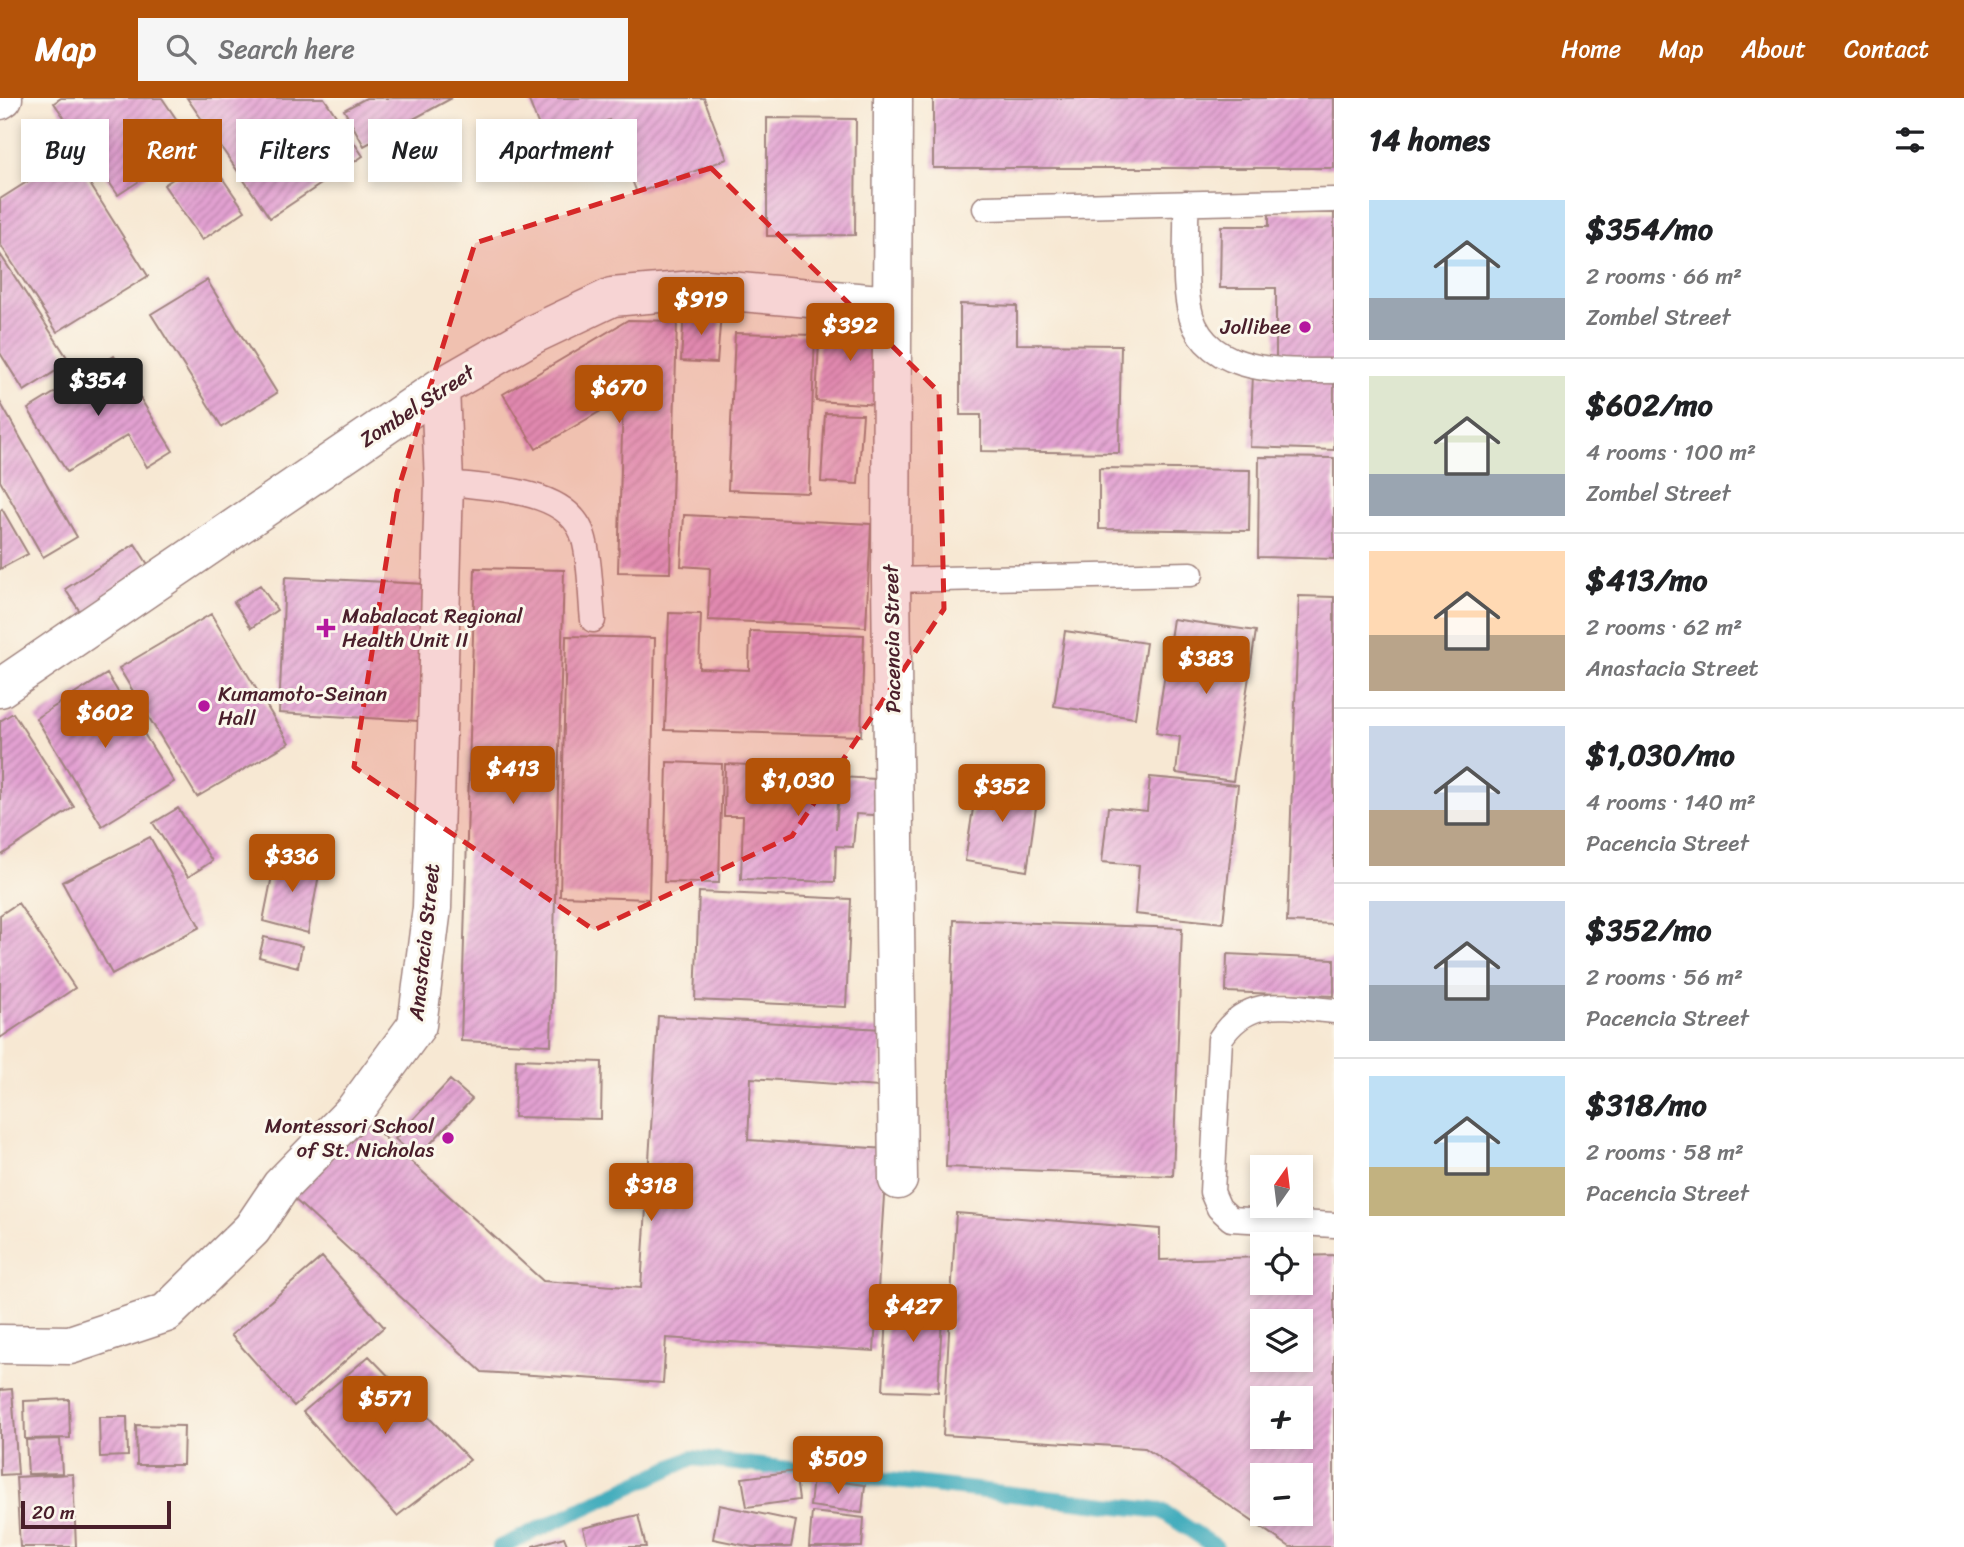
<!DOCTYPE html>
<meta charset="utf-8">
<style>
body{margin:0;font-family:Sriracha,sans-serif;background:#f6f6f6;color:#202124;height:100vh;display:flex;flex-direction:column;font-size:26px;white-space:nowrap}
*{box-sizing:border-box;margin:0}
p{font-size:23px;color:#757577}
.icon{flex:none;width:38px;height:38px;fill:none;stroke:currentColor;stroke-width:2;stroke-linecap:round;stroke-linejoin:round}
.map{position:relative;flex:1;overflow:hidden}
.panel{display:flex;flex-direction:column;background:#fff;width:630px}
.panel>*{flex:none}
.banner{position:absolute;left:21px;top:21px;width:665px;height:63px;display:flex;gap:14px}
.needle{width:46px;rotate:14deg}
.controls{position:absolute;left:1250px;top:1057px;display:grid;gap:14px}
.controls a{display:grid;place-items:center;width:63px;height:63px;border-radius:0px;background:#fff;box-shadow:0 4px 10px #0003;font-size:35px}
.scale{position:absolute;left:21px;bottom:18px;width:150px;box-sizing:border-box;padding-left:7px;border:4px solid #4a1f2b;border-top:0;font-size:19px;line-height:24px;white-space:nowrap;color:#4a1f2b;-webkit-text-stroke:5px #fbf7ec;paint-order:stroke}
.price{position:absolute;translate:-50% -60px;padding:0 16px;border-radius:7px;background:#b45309;color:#fff;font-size:23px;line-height:46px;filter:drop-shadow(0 2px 4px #0008)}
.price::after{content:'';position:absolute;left:50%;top:42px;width:21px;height:16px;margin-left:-10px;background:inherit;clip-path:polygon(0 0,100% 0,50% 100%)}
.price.selected{background:#222;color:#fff}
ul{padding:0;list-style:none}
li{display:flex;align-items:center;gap:21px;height:175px;padding:0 35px}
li+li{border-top:2px solid #e0e0e0}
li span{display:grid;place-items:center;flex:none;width:196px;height:140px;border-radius:0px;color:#555}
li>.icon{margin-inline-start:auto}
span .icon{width:84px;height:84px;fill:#fffc;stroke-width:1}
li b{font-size:30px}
h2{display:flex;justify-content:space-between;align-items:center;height:84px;padding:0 35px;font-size:30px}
.tag{padding:0 24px;border-radius:0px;background:#fff;box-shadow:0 4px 10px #0003;font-size:24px;line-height:63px}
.tag.selected{background:#b45309;color:#fff}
header{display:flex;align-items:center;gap:42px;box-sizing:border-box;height:98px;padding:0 35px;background:#b45309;color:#fff}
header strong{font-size:33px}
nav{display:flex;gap:38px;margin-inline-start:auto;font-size:24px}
.search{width:490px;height:63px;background:#f6f6f6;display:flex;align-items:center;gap:18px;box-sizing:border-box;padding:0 24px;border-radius:0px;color:#757577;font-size:26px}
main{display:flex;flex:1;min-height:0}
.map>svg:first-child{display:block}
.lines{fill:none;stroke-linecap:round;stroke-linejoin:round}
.stream{stroke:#3caabb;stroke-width:16}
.building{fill:url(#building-hatch);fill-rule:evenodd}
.lane-casing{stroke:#a0847f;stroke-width:27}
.street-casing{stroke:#a0847f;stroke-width:41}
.lane{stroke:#fff;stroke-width:24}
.street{stroke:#fff;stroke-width:38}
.marked{fill:#d62828;fill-opacity:0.2;stroke:#d62828;stroke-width:5;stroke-dasharray:14 9;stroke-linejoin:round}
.poi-dot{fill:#b5179e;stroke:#fbf7ec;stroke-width:2.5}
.labels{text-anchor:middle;stroke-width:6;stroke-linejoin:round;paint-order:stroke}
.poi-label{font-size:21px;fill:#4a1f2b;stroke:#fbf7ec;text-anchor:end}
.street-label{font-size:21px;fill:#4a1f2b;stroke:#fbf7ec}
</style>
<header>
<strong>Map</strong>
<div class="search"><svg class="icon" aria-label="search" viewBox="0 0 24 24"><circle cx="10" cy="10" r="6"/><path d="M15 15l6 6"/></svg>Search here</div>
<nav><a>Home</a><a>Map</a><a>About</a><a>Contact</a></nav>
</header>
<main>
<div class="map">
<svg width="1334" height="1449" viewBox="0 0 1334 1449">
<defs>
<pattern id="building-hatch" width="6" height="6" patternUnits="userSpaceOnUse" patternTransform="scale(1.75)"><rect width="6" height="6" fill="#e3a1d2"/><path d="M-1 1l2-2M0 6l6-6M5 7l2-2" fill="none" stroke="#ba83ab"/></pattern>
</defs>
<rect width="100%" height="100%" fill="#fbf7ec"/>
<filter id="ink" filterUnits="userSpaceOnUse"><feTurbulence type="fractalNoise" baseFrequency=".0143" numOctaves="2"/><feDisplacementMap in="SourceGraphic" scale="14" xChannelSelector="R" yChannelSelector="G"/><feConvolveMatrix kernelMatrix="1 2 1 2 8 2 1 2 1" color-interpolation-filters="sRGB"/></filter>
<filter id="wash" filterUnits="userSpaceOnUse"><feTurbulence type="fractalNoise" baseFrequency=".00686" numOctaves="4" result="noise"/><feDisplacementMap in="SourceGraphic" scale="28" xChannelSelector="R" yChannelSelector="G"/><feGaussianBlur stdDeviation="1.57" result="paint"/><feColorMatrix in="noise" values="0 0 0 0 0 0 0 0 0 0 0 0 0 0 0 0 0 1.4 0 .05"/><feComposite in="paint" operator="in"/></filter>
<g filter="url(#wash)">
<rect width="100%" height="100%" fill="#f7e8d3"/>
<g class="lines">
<path class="stream" d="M500,1449L692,1360L1162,1413L1216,1449"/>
</g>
<g id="blocks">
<path class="building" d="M61,0H162L194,47L118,97L54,5Z
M187,0H324L363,58L270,120Z
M366,0H452L364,48L344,12Z
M528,0H704L727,61L637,95L609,22L546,46Z
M933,0H1334V70H933Z
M767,20L856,21L855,137L767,138Z
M71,56L148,178L57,234L0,146V101Z
M207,58L245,113L202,142L164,87Z
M1269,115H1334V267H1276V190H1220L1221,128H1269Z
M0,156L70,264L24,293L0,255Z
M207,182L277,295L222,329L151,216Z
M960,206L1017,208V246L1121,247L1119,355L981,353V317H960Z
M684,213L721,215L717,265L681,263Z
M628,222L677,223L670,475L618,474L623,300L536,351L503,296Z
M820,224L885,227L880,307L816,303Z
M735,235L815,237L809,395L728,392Z
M114,258L173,353L147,369L128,337L67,374L28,311Z
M1253,276L1334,280V352L1250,349Z
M0,304L77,439L43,459L0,383Z
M825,315L863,316L858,386L821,384Z
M1259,359L1334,360V461L1258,459Z
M1099,370L1250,372L1249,433L1099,431Z
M2,411L28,456L0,471V413Z
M684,417L871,426L866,529L708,522L710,470L681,468Z
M135,446L154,476L85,521L65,491Z
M475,470L564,472L551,947L461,943Z
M285,479L426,486L419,623L279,615Z
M260,487L277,512L251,530L234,504Z
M1299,498L1334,499V826L1287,824Z
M669,515L701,516L699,570L749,572L750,533L864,537L861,638L665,632Z
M211,516L289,645L197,699L119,570Z
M1173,521L1256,533L1233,683L1176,675L1180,639L1156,635Z
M1065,533L1146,545L1135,620L1054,608Z
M566,538L655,540L649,801L560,798Z
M107,576L174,684L102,728L36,620Z
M13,615L74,709L0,758V623Z
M667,664L722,666L719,785L664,784Z
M725,666L838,670L836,732L840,679L893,682L890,718L856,716L853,749L836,748L835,784L741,781L743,718H724Z
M978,678L1039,688L1027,773L965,763Z
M1150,679L1238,687L1223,825L1135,816L1139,767L1102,764L1108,709L1147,713Z
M178,710L212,763L188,779L153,725Z
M150,739L200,829L112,876L62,784Z
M276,758L321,766L308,835L263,823Z
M699,794L851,801L846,909L695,902Z
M18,805L75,890L0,940V817Z
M954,822L1182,830L1173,1078L946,1069Z
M264,839L302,848L298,869L259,859Z
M1227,856L1334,861V898L1226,894Z
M658,918L882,931L879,989L751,980L748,1042L887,1051L874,1253L666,1240L663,1285L482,1274L291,1098L363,1020L543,1183L641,1190Z
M516,961L602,964L601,1021L514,1019Z
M450,982L472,1001L417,1060L395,1041Z
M956,1115L1160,1131V1162L1262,1159V1185H1300V1158L1334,1157V1449H1290L1145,1350L943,1337ZM1262,1223H1300V1262H1262ZM1262,1300H1300V1339H1262ZM1262,1377H1300V1416H1262Z
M322,1159L384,1229L294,1308L231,1237Z
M888,1198L943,1201L938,1294L883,1292Z
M369,1258L470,1362L397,1418L303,1314Z
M12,1291L18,1376L0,1377V1292Z
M69,1301L70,1340L25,1341L24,1303Z
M99,1319H127L128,1358L100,1359Z
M136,1327L184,1328L183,1367H137Z
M60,1341L62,1375L28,1376L26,1342Z
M795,1373L799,1402L747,1409L742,1380Z
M73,1376L76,1449H20L16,1379Z
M813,1380L865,1387L862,1415L810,1408Z
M719,1407L796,1423L791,1449H753L713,1441Z
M812,1414L864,1420L862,1449H809Z
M638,1417L646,1449H588L583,1430Z
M564,1439L568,1449H533V1448Z"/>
</g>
</g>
<g filter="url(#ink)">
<use href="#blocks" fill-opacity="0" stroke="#a0847f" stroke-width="2"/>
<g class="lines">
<g class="lane-casing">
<path id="lane" d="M1186,105C1187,137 1183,178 1189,209C1201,277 1282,273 1334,273
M985,110L1334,102
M444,384C488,391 571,389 584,441C591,467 590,496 593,522
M891,482L1191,476
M1334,913C1287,909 1249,896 1220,941L1212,1094L1219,1110L1231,1121L1334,1127"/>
</g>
<g class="street-casing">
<path id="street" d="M893,0L891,482L898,1082
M0,2L3,0
M0,590L440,290L534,236L612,199L706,191L891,207
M0,1246L70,1247L166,1215L252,1131L281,1088L354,1013L417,927L432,810L444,384L440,290"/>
</g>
<use href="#lane" class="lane"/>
<use href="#street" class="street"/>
</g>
</g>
<path class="marked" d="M711,70L939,294L944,511L792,738L594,832L354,669L397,395L475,145Z"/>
<g class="poi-dot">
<circle cx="1305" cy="229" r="7"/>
<path d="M322.5 519.5h7v7h7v7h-7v7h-7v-7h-7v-7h7z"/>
<circle cx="204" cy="608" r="7"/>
<circle cx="448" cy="1040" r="7"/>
</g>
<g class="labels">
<g class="poi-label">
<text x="1291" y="236">Jollibee</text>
<text x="342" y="525" text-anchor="start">Mabalacat Regional<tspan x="342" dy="24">Health Unit II</tspan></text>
<text x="218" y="603" text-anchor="start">Kumamoto-Seinan<tspan x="218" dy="24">Hall</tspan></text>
<text x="434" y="1035">Montessori School<tspan x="434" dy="24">of St. Nicholas</tspan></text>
</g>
<g class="street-label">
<text transform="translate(417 308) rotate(-33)" y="7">Zombel Street</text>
<text transform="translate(892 541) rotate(-91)" y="7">Pacencia Street</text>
<text transform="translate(424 844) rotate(-84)" y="7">Anastacia Street</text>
</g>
</g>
</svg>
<div class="controls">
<a><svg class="needle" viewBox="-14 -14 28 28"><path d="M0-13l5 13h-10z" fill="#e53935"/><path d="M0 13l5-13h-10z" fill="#757577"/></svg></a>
<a><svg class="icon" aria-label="locate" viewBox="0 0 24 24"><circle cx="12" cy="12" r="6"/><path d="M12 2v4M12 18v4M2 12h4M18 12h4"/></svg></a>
<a><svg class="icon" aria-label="layers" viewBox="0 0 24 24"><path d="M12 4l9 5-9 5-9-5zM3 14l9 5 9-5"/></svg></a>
<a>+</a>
<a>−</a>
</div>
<div class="scale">20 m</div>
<b class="price" style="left:701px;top:239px">$919</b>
<b class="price" style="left:850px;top:265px">$392</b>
<b class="price selected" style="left:98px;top:320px">$354</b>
<b class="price" style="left:619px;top:327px">$670</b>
<b class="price" style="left:1206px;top:598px">$383</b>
<b class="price" style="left:105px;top:652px">$602</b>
<b class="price" style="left:513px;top:708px">$413</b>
<b class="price" style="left:798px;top:720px">$1,030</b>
<b class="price" style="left:1002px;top:726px">$352</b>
<b class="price" style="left:292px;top:796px">$336</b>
<b class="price" style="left:651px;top:1125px">$318</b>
<b class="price" style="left:913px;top:1246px">$427</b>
<b class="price" style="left:385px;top:1338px">$571</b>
<b class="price" style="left:838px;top:1398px">$509</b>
<div class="banner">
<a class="tag">Buy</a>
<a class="tag selected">Rent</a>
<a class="tag">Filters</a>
<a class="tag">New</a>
<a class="tag">Apartment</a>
</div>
</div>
<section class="panel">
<h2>14 homes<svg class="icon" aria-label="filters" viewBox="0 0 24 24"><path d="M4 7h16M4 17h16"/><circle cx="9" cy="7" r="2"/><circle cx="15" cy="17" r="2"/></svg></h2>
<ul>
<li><span style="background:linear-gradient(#bfe0f5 70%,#9aa5b1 0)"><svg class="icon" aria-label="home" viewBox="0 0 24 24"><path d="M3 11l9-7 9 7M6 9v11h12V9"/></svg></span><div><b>$354/mo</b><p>2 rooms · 66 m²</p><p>Zombel Street</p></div></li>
<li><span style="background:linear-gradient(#dfe7d0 70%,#9aa5b1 0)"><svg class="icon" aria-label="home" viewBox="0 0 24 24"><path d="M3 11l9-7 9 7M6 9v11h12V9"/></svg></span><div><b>$602/mo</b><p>4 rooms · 100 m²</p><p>Zombel Street</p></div></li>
<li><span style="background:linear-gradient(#ffd9b3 60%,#b9a48a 0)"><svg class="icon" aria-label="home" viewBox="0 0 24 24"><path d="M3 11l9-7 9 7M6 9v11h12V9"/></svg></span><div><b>$413/mo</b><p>2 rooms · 62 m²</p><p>Anastacia Street</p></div></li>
<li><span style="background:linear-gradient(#c9d6e8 60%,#b9a48a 0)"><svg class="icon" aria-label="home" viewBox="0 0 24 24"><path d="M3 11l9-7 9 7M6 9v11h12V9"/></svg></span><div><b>$1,030/mo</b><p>4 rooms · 140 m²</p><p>Pacencia Street</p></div></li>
<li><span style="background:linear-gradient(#c9d6e8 60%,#9aa5b1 0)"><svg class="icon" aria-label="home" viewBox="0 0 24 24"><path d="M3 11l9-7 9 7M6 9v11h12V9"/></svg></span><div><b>$352/mo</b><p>2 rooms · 56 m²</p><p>Pacencia Street</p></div></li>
<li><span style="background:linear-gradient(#bfe0f5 65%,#c2b280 0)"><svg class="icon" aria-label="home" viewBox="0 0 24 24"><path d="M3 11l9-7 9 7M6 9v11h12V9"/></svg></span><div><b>$318/mo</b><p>2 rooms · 58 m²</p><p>Pacencia Street</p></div></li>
</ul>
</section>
</main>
